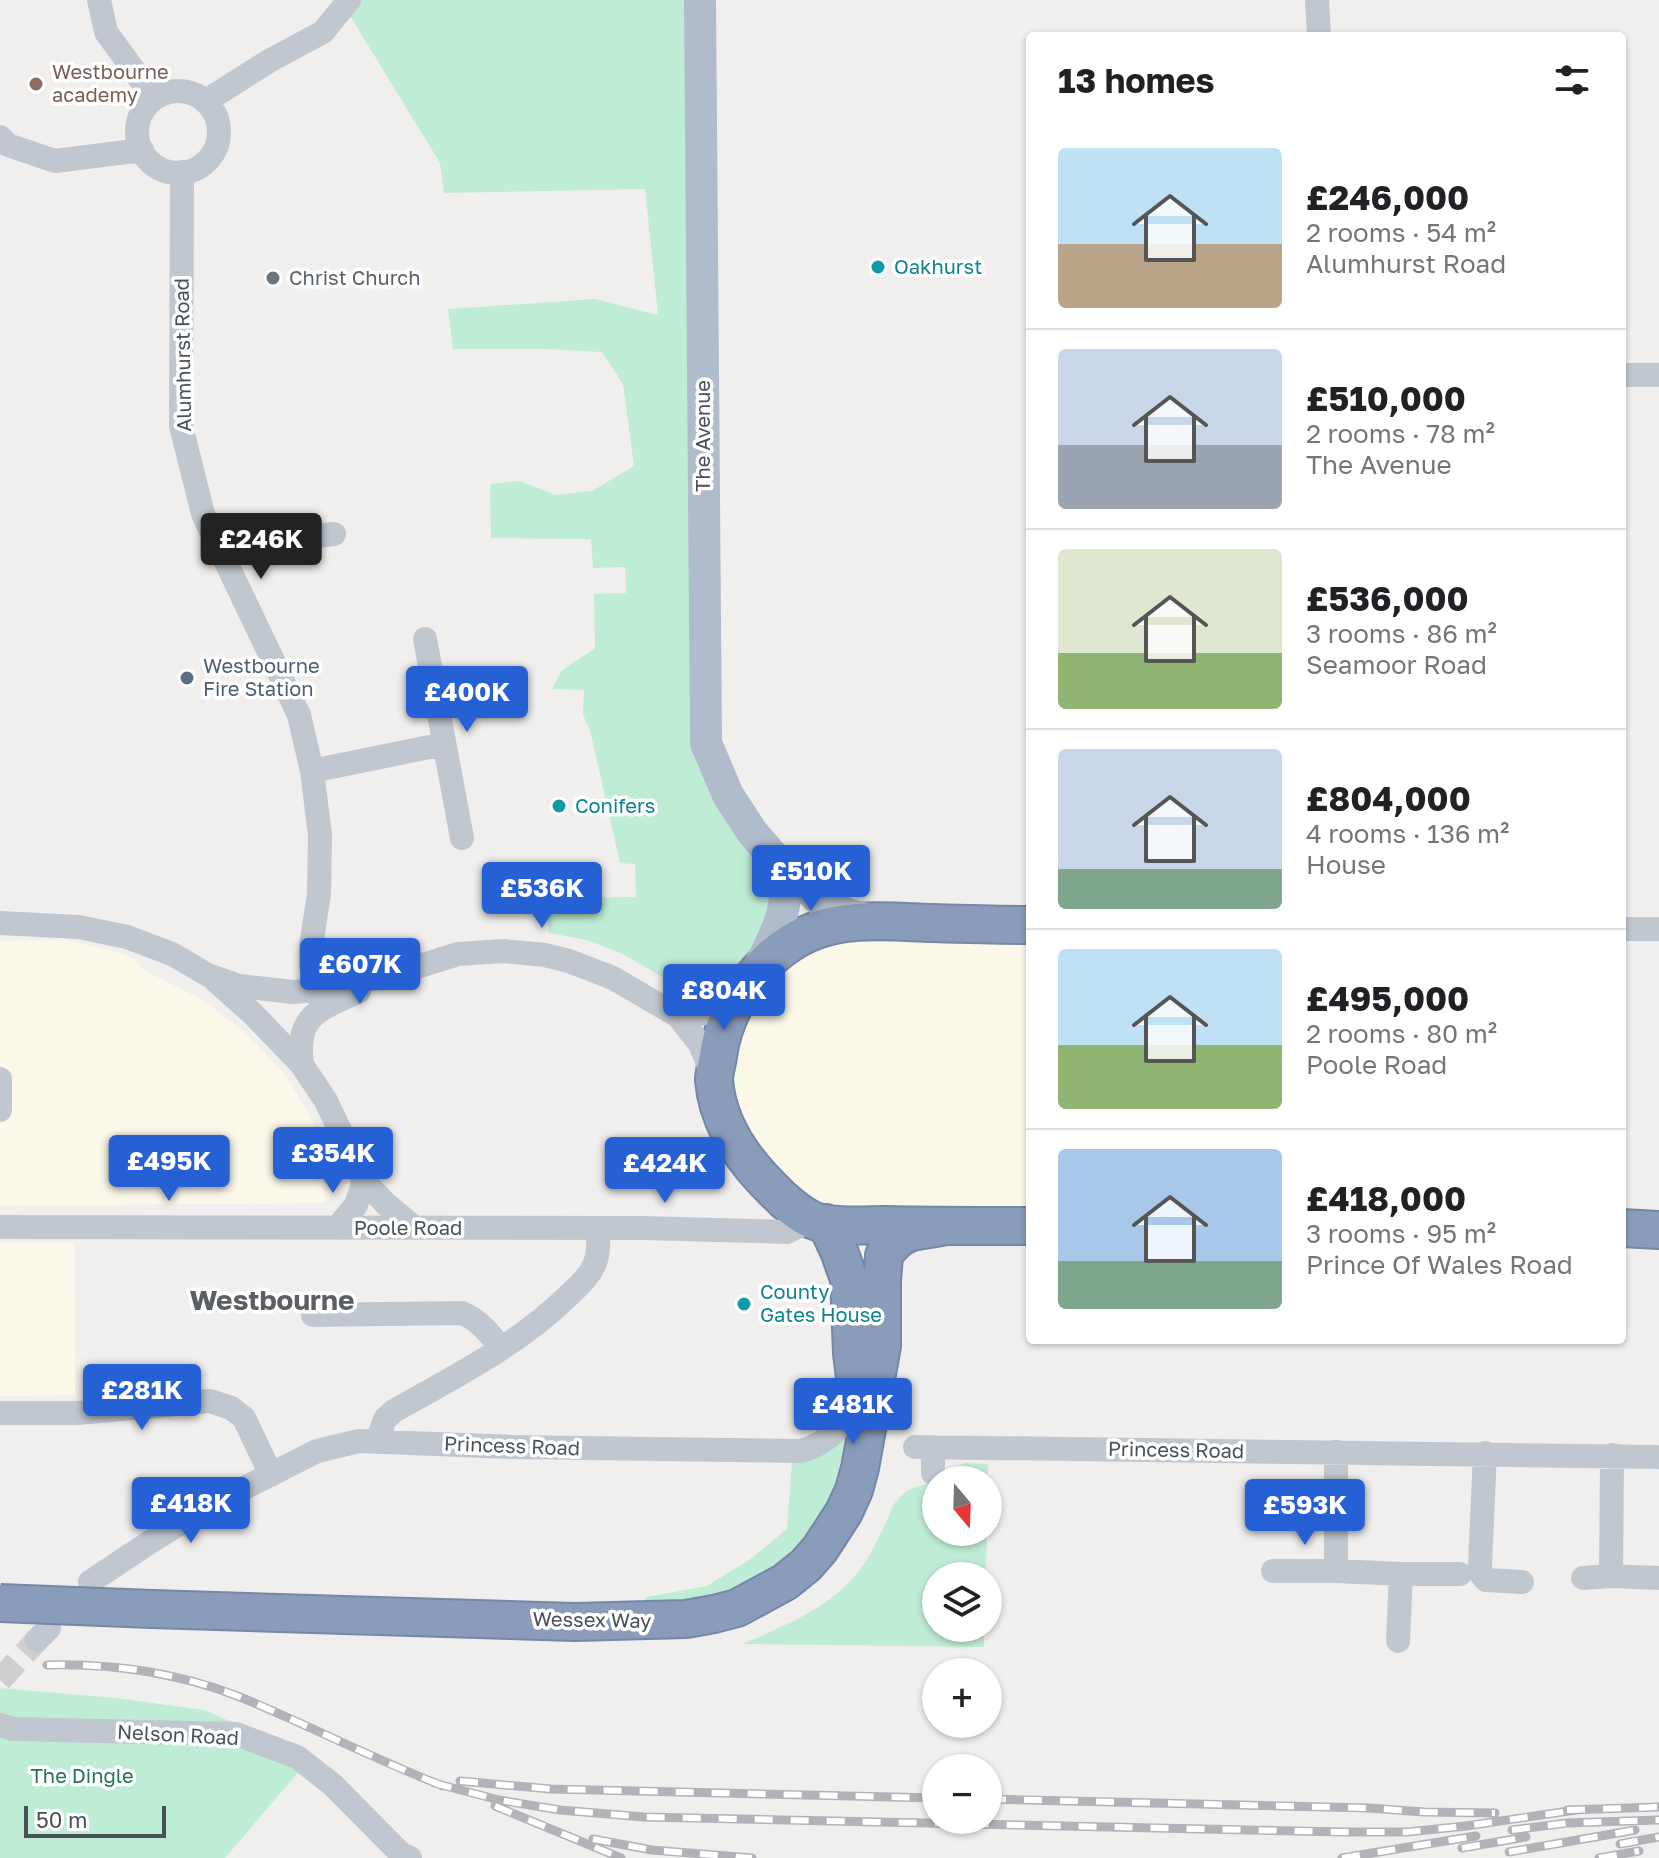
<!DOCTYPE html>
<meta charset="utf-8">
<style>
body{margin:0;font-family:"Golos Text",sans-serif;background:#f6f6f6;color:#202124;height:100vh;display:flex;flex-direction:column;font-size:30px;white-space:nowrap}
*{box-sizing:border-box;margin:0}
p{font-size:26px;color:#757577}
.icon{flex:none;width:44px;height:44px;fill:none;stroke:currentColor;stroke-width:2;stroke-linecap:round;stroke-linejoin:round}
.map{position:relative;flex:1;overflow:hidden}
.details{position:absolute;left:1026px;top:32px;width:600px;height:1312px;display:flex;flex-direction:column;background:#fff;border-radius:8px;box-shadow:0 2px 6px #0004}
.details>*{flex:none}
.needle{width:52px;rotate:161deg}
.tools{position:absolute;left:922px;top:1466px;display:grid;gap:16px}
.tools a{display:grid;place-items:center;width:80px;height:80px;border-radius:50%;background:#fff;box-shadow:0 2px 6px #0004;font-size:40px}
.scale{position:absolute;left:24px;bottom:20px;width:142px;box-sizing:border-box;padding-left:8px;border:4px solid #48505a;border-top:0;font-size:22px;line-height:28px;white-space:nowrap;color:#48505a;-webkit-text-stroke:6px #fff;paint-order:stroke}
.price{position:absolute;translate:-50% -68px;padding:0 18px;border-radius:8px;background:#2561d4;color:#fff;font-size:26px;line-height:52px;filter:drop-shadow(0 2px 4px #0008)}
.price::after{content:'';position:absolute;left:50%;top:48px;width:24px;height:18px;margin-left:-12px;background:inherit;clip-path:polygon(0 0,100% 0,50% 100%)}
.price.selected{background:#222;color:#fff}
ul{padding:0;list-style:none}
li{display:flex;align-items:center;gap:24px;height:200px;padding:0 32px}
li+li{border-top:2px solid #e0e0e0}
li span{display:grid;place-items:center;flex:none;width:224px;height:160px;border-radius:8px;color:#555}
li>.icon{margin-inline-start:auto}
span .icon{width:96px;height:96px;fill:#fffc;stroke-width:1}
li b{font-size:34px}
h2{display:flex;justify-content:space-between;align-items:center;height:96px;padding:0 32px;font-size:34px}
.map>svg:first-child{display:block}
.commercial{fill:#fbf7e9}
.green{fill:#bfecd5}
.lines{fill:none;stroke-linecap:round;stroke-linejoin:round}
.minor-tunnel{stroke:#cfcfd0;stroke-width:24;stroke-dasharray:24 12;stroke-linecap:butt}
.highway-casing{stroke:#7487a6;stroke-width:40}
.minor{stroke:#c0c7cf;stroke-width:24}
.major{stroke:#b0bbcb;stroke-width:32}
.highway{stroke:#899cba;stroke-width:36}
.rail-casing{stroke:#b1b3b8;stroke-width:9}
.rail{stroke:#fff;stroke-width:6;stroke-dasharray:18;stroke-linecap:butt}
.highway-bridge-casing{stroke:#7487a6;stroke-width:40;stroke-linecap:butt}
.highway-bridge{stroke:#899cba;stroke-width:36}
.education-dot{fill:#8d6e63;stroke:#fff;stroke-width:3}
.culture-dot{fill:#0f9aa8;stroke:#fff;stroke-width:3}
.worship-dot{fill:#6b7280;stroke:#fff;stroke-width:3}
.service-dot{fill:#5c6f8a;stroke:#fff;stroke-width:3}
.labels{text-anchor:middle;stroke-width:7;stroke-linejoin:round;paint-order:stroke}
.education-label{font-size:20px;fill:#785e54;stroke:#fff;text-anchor:start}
.culture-label{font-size:20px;fill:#0d838f;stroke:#fff;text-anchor:start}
.worship-label{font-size:20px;fill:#5b616d;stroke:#fff;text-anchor:start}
.street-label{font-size:20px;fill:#48505a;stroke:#fff}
.service-label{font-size:20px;fill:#4e5e75;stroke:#fff;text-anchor:start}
.park-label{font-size:20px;fill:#1d7752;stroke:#fff}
.district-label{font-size:28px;font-weight:bold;fill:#5b5e63;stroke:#fff}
</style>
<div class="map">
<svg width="1659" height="1858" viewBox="0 0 1659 1858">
<rect width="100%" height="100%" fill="#f1efee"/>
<path class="commercial" d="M1030,925V1226L826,1223L740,1151L721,1036L792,943Z
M66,940L117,952L136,960L142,969L201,999L242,1030L281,1070L293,1087L320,1136L331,1171V1192L327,1201L322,1203L0,1206V941Z
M0,1242H74L75,1395L0,1396Z"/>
<path class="green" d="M349,0H700L706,743L771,889L765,929L730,986L697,996L678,992L662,977L623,954L587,940L549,933L545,898L636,897L635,864L620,863L590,730L583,715L584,690L552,689L561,671L595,648L594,594L626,593L625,567L593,568L591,539L491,538L490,484L520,481L555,495L592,491L634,466L623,384L602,352L544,349H453L448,309L595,299L658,315L645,189L444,193L440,163L344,6Z
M844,1433C842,1487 818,1532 778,1567C773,1572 767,1579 760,1582C725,1602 681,1606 642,1613L646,1597L707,1586L749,1560L787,1529L792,1461Z
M965,1463L988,1464V1480H949L951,1469Z
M936,1483V1532H987L986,1576H936V1628H984V1647L742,1644C782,1627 825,1610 854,1577C868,1561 877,1541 886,1523C889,1516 892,1506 897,1500C905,1489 922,1484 936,1483Z
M0,1688L116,1698L204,1710L312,1756L225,1858H0Z"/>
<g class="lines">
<path class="minor-tunnel" d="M0,1680L37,1640"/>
<g class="highway-casing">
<path id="highway" d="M1030,925C998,925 965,924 933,923C892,922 845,916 807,934C760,956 725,1005 718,1056C717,1064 714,1073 714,1080C717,1117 737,1151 761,1177C775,1192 793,1211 812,1220C830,1228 864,1225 884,1225C933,1226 981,1226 1030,1226
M826,1223L839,1251L849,1279L852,1353L859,1410
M1622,1228L1659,1230
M152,1609L575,1622L686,1619L714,1614L737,1608L785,1582L806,1565L820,1549L844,1512L854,1490L860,1468L882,1346V1280L884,1256L886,1251L899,1238L911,1232L947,1226"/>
</g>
<path class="minor" d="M99,0L106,32L154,98
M1317,0L1319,36
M137 132a41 41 0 1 1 82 0a41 41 0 1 1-82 0Z
M206,101L269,61L323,32L349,0
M0,137L8,145L55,161L142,150
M182,172L181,426L203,514L299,715L312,771L320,835L319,894L311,946V965L319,990
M1622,375H1659
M219,547L334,534
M425,639L462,838
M312,771L444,744
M0,923L79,927L127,937L172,954L208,975L239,986L293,992L319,990L391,975L458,954L503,951L545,955L569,961L613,978L678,1016L700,1044L714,1078
M1622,929H1659
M216,981L253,1014L302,1065L326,1101L364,1181L386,1204L415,1228
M678,1016C703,1015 719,1012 738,995
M302,1065C295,1014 320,1010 359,991
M0,1110V1079
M0,1227L641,1228L787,1232L812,1220
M337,1228L356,1205L364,1181
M313,1315L462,1313C479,1320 491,1334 501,1349
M0,1413H78L210,1401L231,1408L244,1418L271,1475
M377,1442L385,1419L394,1411C454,1377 516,1346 566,1298C577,1287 591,1276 596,1260C599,1250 598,1238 599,1229
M915,1447L1659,1457
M933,1447V1473
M1336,1452V1571L1401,1574H1460
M1485,1453L1480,1566L1481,1574L1486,1580L1522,1582
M1612,1455L1611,1576L1659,1578
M1273,1571H1336
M1583,1578L1611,1576
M90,1582L150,1542L207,1507L317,1451L359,1441L513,1447L801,1451C819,1446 838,1433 847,1416C851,1409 853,1399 856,1391
M37,1640L49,1628
M1398,1641L1401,1574
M0,1725L13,1729L236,1734L297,1757L333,1785L401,1854L410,1858"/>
<path class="major" d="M700,0L706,743L728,795L752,832L771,854L823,903L845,913L872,921
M759,968C769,946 789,912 784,888C781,877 776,867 772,857"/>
<use href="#highway" class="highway"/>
<g class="rail-casing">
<path id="rail" d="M47,1665C111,1663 180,1673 240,1697C308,1725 374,1759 443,1786
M460,1781L551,1789L936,1798
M434,1783L499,1800L560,1810L644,1817L1344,1832H1407L1466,1826L1576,1810
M988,1799L1369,1808L1424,1812L1495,1813
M495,1806L621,1858
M1567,1810L1659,1807
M1512,1830L1567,1823L1659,1820
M593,1839L652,1850L752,1858
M1620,1844L1659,1837
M1462,1848L1526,1837
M1509,1852L1635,1830
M1342,1858L1476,1836
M1599,1858L1639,1851"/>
</g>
<use href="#rail" class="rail"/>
<g class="highway-bridge-casing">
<path id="highway-bridge" d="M0,1603L152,1609"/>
</g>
<use href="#highway-bridge" class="highway-bridge"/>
</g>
<circle class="education-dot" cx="36" cy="84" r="8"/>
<g class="culture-dot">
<circle cx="878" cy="267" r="8"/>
<circle cx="559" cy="806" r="8"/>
<circle cx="744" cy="1304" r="8"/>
</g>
<circle class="worship-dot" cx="273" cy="278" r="8"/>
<circle class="service-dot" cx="187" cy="678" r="8"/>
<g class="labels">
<g class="education-label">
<text x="52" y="79">Westbourne<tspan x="52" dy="23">academy</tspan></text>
</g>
<g class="culture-label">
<text x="894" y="274">Oakhurst</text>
<text x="575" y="813">Conifers</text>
<text x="760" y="1299">County<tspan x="760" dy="23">Gates House</tspan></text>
</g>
<g class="worship-label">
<text x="289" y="285">Christ Church</text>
</g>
<g class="street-label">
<text transform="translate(183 355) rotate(-91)" y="7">Alumhurst Road</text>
<text transform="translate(703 436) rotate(-90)" y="7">The Avenue</text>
<text x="408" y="1235">Poole Road</text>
<text transform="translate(512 1446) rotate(2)" y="7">Princess Road</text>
<text transform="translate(1176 1450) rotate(1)" y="7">Princess Road</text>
<text transform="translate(592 1620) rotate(1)" y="7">Wessex Way</text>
<text transform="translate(178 1735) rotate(3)" y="7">Nelson Road</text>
</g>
<g class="service-label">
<text x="203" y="673">Westbourne<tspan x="203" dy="23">Fire Station</tspan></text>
</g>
<g class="park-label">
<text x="82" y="1783">The Dingle</text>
</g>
<g class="district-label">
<text x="272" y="1310">Westbourne</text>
</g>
</g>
</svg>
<div class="tools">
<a><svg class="needle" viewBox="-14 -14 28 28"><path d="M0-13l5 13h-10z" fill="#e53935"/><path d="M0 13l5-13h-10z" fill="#757577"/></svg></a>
<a><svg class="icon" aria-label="layers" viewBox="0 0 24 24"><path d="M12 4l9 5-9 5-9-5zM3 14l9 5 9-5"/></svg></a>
<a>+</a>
<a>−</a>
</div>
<div class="scale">50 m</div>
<b class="price selected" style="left:261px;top:581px">£246K</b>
<b class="price" style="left:467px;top:734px">£400K</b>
<b class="price" style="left:811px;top:913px">£510K</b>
<b class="price" style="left:542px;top:930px">£536K</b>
<b class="price" style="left:360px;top:1006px">£607K</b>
<b class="price" style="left:724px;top:1032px">£804K</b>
<b class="price" style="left:333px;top:1195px">£354K</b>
<b class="price" style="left:169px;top:1203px">£495K</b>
<b class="price" style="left:665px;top:1205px">£424K</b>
<b class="price" style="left:142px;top:1432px">£281K</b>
<b class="price" style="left:853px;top:1446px">£481K</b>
<b class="price" style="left:191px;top:1545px">£418K</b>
<b class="price" style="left:1305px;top:1547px">£593K</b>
<section class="details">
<h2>13 homes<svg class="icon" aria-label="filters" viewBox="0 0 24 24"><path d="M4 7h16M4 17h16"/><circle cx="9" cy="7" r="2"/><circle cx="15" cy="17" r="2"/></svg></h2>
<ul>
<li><span style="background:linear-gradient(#bfe0f5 60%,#b9a48a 0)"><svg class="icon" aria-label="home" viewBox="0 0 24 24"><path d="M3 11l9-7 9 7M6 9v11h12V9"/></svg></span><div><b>£246,000</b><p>2 rooms · 54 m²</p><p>Alumhurst Road</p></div></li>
<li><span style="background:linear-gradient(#c9d6e8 60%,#9aa5b1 0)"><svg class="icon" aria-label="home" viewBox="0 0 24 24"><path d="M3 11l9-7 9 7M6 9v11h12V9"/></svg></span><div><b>£510,000</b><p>2 rooms · 78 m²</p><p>The Avenue</p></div></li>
<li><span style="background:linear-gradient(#dfe7d0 65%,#8fb573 0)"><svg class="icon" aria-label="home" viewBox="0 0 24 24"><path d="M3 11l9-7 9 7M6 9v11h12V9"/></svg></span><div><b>£536,000</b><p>3 rooms · 86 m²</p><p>Seamoor Road</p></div></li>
<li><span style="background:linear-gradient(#c9d6e8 75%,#7fa58c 0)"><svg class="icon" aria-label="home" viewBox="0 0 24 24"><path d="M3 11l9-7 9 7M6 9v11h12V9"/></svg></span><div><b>£804,000</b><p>4 rooms · 136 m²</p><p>House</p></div></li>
<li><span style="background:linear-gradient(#bfe0f5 60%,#8fb573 0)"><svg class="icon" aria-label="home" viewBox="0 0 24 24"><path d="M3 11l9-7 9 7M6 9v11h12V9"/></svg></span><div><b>£495,000</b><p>2 rooms · 80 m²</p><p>Poole Road</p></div></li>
<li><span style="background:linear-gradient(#a9c7e8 70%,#7fa58c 0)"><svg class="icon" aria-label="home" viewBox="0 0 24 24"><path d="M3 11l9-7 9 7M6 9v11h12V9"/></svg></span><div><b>£418,000</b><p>3 rooms · 95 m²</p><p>Prince Of Wales Road</p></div></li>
</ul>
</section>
</div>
